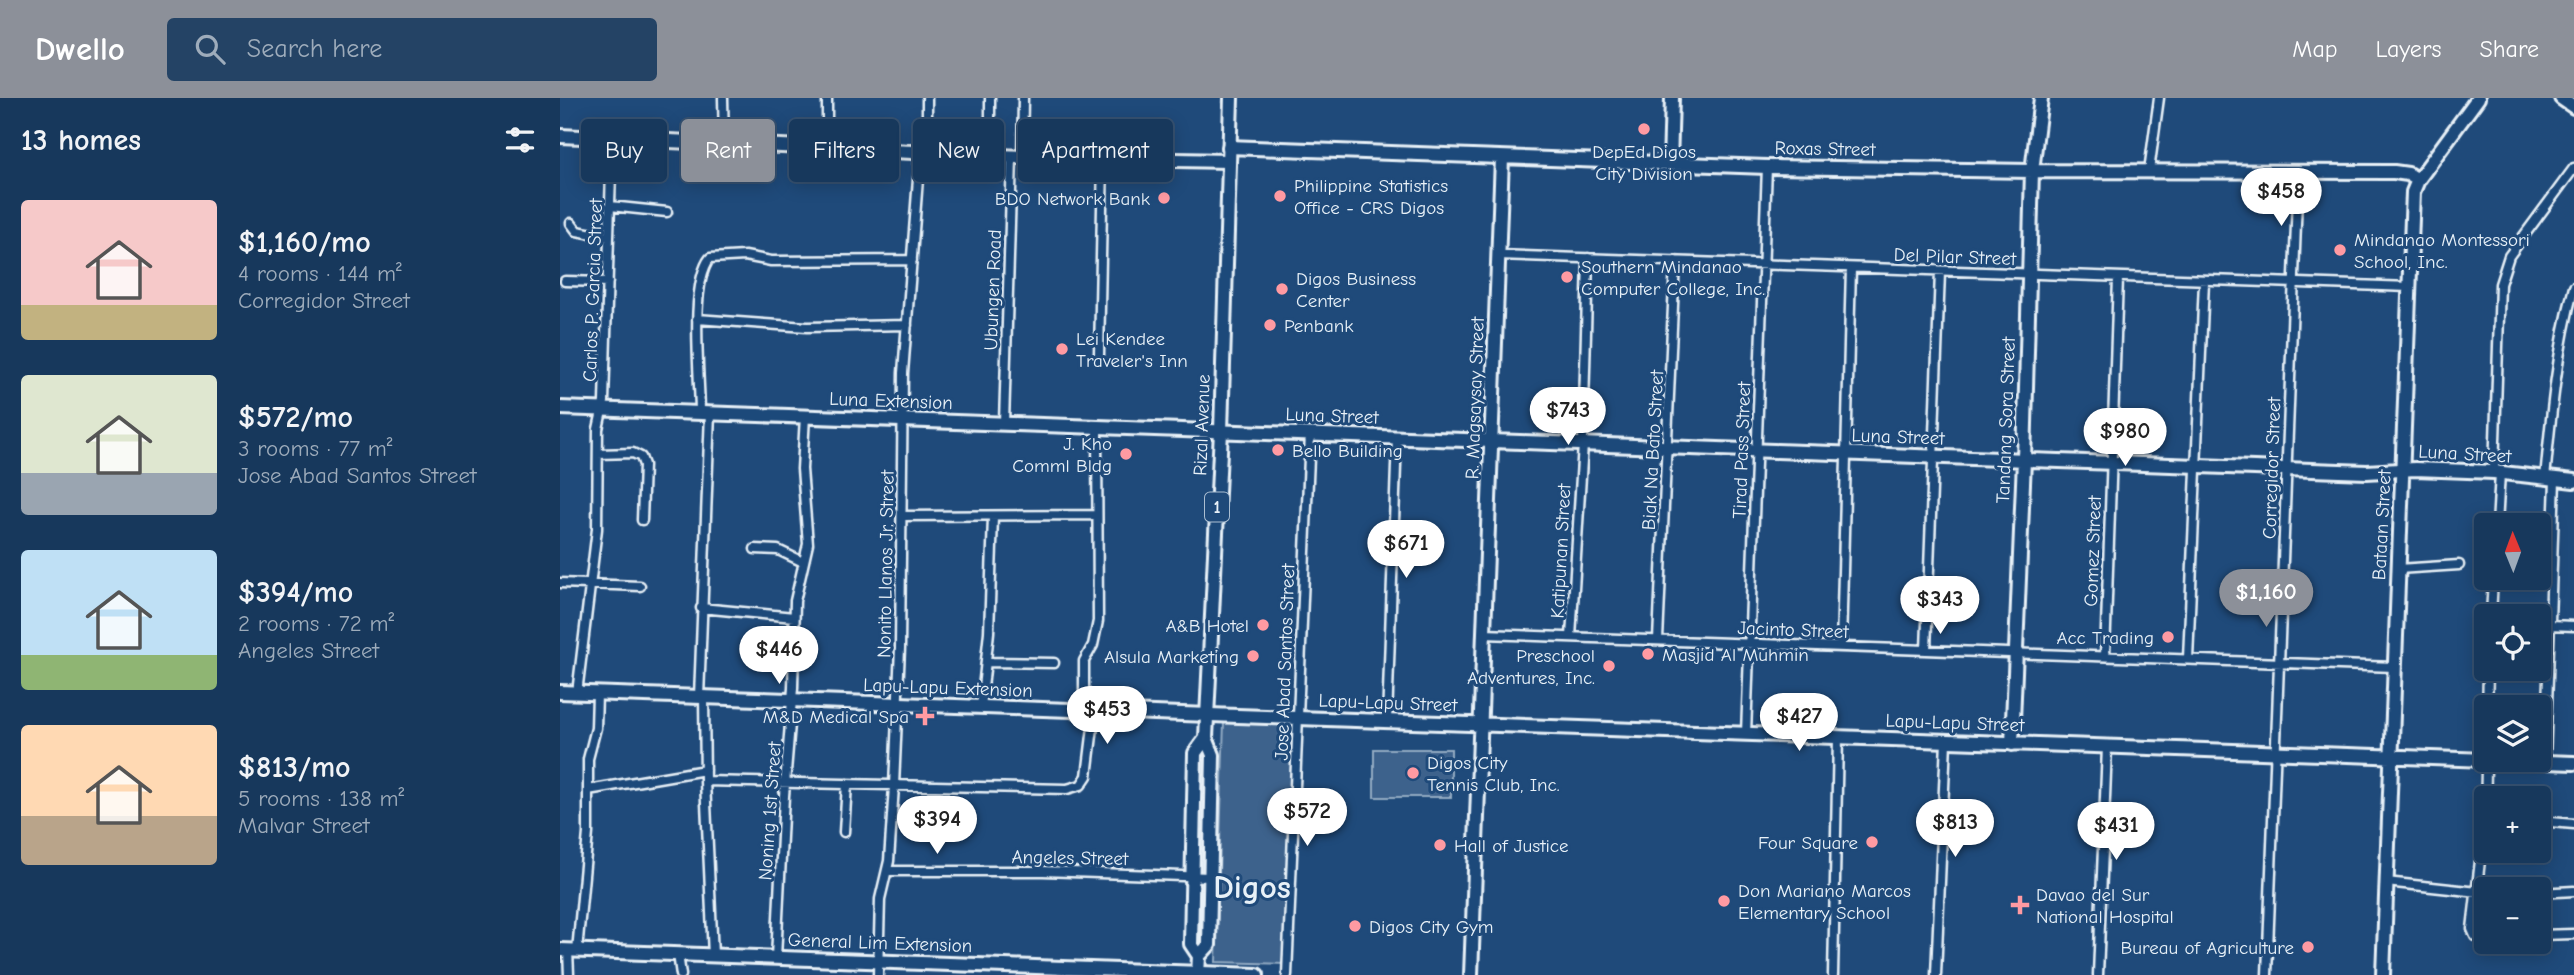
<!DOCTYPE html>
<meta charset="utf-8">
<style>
body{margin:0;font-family:"Comic Neue",sans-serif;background:#244365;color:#f1f3f6;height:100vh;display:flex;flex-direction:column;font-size:26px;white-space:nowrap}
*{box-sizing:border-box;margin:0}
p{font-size:23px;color:#9eacbb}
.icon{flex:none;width:38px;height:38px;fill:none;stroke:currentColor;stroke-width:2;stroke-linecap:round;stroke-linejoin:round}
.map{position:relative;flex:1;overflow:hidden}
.drawer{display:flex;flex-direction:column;background:#17385c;width:560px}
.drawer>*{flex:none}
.hud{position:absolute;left:21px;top:21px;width:665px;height:63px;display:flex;gap:14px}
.needle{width:46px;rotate:359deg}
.tools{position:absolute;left:1914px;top:415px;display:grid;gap:14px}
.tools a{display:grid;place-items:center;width:77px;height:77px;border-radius:7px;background:#17385c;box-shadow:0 4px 18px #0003,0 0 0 2px #365272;font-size:35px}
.price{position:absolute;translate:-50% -60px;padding:0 16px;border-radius:24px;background:#fff;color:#222;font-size:23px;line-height:46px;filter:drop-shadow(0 2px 4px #0008)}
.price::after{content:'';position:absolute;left:50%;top:42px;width:21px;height:16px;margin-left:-10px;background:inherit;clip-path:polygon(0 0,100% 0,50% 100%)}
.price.current{background:#8c9099;color:#fff}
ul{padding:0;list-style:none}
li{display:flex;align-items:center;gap:21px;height:175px;padding:0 21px}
li span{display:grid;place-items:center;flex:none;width:196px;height:140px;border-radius:7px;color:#555}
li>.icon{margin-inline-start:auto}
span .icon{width:84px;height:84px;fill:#fffc;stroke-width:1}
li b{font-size:30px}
h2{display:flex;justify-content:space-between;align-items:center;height:84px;padding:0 21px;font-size:30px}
.pill{padding:0 24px;border-radius:7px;background:#17385c;box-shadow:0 4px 18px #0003,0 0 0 2px #365272;font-size:24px;line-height:63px}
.pill.current{background:#8c9099;color:#fff}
header{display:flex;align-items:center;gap:42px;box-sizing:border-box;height:98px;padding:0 35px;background:#8c9099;color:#fff}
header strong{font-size:33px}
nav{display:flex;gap:38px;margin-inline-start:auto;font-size:24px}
.search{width:490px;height:63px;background:#244365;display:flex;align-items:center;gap:18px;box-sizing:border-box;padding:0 24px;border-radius:7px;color:#9eacbb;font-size:26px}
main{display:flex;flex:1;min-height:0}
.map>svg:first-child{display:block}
.green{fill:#3c628c;stroke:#92aac2;stroke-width:2}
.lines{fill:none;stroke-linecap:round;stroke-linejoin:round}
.street-casing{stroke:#e8f1f8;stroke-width:13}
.secondary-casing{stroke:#e8f1f8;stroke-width:18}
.primary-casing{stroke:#e8f1f8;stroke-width:18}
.street{stroke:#1f4a7a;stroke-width:8}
.secondary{stroke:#1f4a7a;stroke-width:12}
.primary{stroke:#1f4a7a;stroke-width:12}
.poi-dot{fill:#ff9aa2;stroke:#1f4a7a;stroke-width:2.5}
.labels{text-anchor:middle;stroke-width:6;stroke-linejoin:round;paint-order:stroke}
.shield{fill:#1f4a7a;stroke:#acbfd2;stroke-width:2}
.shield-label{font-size:18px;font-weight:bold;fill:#e8f1f8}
.street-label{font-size:19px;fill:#e8f1f8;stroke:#1f4a7a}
.poi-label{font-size:19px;fill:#e8f1f8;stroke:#1f4a7a;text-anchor:start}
.town-label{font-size:33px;font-weight:bold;fill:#e8f1f8;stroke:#1f4a7a}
</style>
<header>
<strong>Dwello</strong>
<div class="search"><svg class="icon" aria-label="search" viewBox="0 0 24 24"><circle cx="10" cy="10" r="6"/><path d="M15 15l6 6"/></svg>Search here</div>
<nav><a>Map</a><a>Layers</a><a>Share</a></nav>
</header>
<main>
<section class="drawer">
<h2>13 homes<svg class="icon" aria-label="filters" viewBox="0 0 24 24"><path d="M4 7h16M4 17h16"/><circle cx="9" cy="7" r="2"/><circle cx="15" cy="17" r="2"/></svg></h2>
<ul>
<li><span style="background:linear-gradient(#f6c9c9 75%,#c2b280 0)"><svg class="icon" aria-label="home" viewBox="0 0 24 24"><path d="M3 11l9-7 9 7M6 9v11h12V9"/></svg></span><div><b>$1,160/mo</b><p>4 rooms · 144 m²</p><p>Corregidor Street</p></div></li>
<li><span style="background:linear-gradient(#dfe7d0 70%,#9aa5b1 0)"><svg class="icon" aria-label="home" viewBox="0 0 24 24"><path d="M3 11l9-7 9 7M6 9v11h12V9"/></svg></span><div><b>$572/mo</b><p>3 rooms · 77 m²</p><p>Jose Abad Santos Street</p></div></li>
<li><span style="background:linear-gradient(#bfe0f5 75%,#8fb573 0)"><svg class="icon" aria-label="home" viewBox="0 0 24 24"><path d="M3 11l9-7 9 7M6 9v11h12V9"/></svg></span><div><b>$394/mo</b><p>2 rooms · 72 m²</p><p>Angeles Street</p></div></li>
<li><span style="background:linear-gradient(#ffd9b3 65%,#b9a48a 0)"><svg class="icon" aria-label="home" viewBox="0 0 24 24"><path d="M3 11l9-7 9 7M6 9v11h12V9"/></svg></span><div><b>$813/mo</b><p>5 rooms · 138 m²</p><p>Malvar Street</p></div></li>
</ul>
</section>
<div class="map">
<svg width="2014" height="877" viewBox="0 0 2014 877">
<rect width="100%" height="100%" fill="#1f4a7a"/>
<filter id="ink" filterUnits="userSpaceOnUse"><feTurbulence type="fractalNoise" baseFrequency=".0143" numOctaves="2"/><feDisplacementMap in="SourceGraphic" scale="14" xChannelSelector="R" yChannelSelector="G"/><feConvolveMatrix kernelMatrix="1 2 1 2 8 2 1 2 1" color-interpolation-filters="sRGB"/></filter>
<g filter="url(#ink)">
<path class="green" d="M664,624L733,626L725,866L656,864Z
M814,651H891V699H814Z"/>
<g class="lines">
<g class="street-casing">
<path id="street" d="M163,0L164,44
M367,0V55
M267,50V0
M430,58V0
M462,59L463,0
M1589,73L1599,0
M50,108L107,114
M11,125L17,133L49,139
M938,157L1850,189
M5,183L48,184
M137,221L247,229L347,227
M539,257L543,61
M140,315C140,280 129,186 150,160L185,158L211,163L352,162
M444,325L452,59
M38,356L73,355L81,359L84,367L82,422
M1934,374L1940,186L1949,158L2014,70
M1985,381C1991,317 1997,251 2014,189
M342,418L537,417
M1937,427L1940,375
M195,451L218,452L243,464
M1838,471L1899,467
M0,485L80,488
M141,510L234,519
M1931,518L1933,480
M1989,527L2014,528
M924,536L1834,569
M1011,539L1023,346L1028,160
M1098,542L1115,163
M1281,549L1291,170
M1366,552L1380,174
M1545,558L1558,180
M1628,561L1644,183
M427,564L494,565
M17,595L37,431L38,331L44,304L52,40
M139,599L150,315
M144,599L145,683L153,858
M421,609L429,534L433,419
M524,613V563L533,547L538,523L537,328
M827,623L837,339
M1186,636L1207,69
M1985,664L1995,382
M145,683L507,691L521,687L527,678L535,613
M28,692L145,672
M1979,723L2014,726
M284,734L287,686
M327,773H483L650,779
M1826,784L1927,795
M1979,795L2014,793
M1979,837L2014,836
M1927,838H1915L1912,831L1925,720L1928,570
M8,852L9,877
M17,853L28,735V661L36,630L37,596
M118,856L121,877
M216,860L224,698L233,590L235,503L248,446L242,371L245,318
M318,877L320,801L329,763L334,688L340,550L343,275L360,55
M727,877L750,336
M1273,877L1278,640
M1376,877L1386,643
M1538,877L1547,649
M1707,877L1738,74"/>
</g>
<g class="secondary-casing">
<path id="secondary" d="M2001,0L2014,9
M0,38L462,59L668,63
M669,49L1207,69L1472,73L1834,74L1848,76L1858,82
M1110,66L1112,0
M0,310L1807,374L1855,371L1934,374L2014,383
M0,594L2014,665
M1452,646L1464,362L1472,73L1481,0
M0,852L697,877
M911,877L942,60
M1823,877L1853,94L1858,82L1918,0"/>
</g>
<g class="primary-casing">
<path id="primary" d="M639,858L649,847L653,657L646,640L661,333L671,0
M638,877L639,858L631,846L635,655L646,640"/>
</g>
<use href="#street" class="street"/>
<use href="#secondary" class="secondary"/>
<use href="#primary" class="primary"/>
</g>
</g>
<g class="poi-dot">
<circle cx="1084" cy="31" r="7"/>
<circle cx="720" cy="98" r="7"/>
<circle cx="604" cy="100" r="7"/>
<circle cx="1780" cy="152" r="7"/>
<circle cx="1007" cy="179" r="7"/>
<circle cx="722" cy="191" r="7"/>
<circle cx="710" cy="227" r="7"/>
<circle cx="502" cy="251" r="7"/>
<circle cx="718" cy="352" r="7"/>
<circle cx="566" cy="356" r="7"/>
<circle cx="703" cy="527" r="7"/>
<circle cx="1608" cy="539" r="7"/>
<circle cx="1088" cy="556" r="7"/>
<circle cx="693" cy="558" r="7"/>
<circle cx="1049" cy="568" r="7"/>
<path d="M361.5 607.5h7v7h7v7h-7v7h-7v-7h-7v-7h7z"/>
<circle cx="853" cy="675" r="7"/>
<circle cx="1312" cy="744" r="7"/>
<circle cx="880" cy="747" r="7"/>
<circle cx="1164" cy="803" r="7"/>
<path d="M1456.5 796.5h7v7h7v7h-7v7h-7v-7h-7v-7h7z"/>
<circle cx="795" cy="828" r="7"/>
<circle cx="1748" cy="849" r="7"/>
</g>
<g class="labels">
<rect class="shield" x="645" y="394.5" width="24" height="29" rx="5"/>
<g class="shield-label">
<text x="657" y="415">1</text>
</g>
<g class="street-label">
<text transform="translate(1265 50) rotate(1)" y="7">Roxas Street</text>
<text transform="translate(1395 158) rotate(2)" y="7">Del Pilar Street</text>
<text transform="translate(32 192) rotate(-88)" y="7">Carlos P. Garcia Street</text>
<text transform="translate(432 192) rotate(-88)" y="7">Ubungen Road</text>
<text transform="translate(914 300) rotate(-88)" y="7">R. Magsaysay Street</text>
<text transform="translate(331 302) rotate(2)" y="7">Luna Extension</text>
<text transform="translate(772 317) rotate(2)" y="7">Luna Street</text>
<text transform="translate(1445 322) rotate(-88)" y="7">Tandang Sora Street</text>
<text transform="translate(641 327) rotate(-88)" y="7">Rizal Avenue</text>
<text transform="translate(1338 338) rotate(2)" y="7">Luna Street</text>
<text transform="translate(1092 352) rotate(-87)" y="7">Biak Na Bato Street</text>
<text transform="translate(1181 352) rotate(-88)" y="7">Tirad Pass Street</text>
<text transform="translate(1905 355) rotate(3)" y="7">Luna Street</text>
<text transform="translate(1711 370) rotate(-88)" y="7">Corregidor Street</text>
<text transform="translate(1821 427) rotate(-87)" y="7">Bataan Street</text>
<text transform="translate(1000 453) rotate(-87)" y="7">Katipunan Street</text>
<text transform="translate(1532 453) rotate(-88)" y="7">Gomez Street</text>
<text transform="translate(325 466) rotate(-89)" y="7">Nonito Llanos Jr. Street</text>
<text transform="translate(1233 531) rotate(2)" y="7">Jacinto Street</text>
<text transform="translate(724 564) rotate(-88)" y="7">Jose Abad Santos Street</text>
<text transform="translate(388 589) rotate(2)" y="7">Lapu-Lapu Extension</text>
<text transform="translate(828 604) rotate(2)" y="7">Lapu-Lapu Street</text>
<text transform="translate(1395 624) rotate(2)" y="7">Lapu-Lapu Street</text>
<text transform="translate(209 713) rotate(-86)" y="7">Noning 1st Street</text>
<text transform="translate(510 759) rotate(1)" y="7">Angeles Street</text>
<text transform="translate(320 844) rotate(2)" y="7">General Lim Extension</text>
</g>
<g class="poi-label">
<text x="1084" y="60" text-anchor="middle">DepEd Digos<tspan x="1084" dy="22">City Division</tspan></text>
<text x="734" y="94">Philippine Statistics<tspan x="734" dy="22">Office - CRS Digos</tspan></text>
<text x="590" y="107" text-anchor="end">BDO Network Bank</text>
<text x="1794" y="148">Mindanao Montessori<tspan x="1794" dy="22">School, Inc.</tspan></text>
<text x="1021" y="175">Southern Mindanao<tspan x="1021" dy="22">Computer College, Inc.</tspan></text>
<text x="736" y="187">Digos Business<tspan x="736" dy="22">Center</tspan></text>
<text x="724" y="234">Penbank</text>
<text x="516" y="247">Lei Kendee<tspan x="516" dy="22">Traveler's Inn</tspan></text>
<text x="552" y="352" text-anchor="end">J. Kho<tspan x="552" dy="22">Comml Bldg</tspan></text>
<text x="732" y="359">Bello Building</text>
<text x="689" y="534" text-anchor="end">A&amp;B Hotel</text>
<text x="1594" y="546" text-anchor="end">Acc Trading</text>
<text x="1102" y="563">Masjid Al Muhmin</text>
<text x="1035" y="564" text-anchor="end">Preschool<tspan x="1035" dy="22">Adventures, Inc.</tspan></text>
<text x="679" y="565" text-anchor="end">Alsula Marketing</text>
<text x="349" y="625" text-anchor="end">M&amp;D Medical Spa</text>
<text x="867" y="671">Digos City<tspan x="867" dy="22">Tennis Club, Inc.</tspan></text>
<text x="1298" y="751" text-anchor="end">Four Square</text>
<text x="894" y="754">Hall of Justice</text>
<text x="1178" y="799">Don Mariano Marcos<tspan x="1178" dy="22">Elementary School</tspan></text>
<text x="1476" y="803">Davao del Sur<tspan x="1476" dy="22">National Hospital</tspan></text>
<text x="809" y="835">Digos City Gym</text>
<text x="1734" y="856" text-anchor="end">Bureau of Agriculture</text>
</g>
<g class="town-label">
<text x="692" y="800">Digos</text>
</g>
</g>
</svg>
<div class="tools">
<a><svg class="needle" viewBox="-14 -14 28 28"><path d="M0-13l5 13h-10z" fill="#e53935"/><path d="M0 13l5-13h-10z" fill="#9eacbb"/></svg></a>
<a><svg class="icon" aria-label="locate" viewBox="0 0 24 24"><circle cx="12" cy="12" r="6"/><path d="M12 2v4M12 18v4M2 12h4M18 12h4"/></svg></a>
<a><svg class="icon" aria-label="layers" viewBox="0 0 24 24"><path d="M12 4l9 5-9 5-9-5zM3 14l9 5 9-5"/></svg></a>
<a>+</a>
<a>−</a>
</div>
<b class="price" style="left:1721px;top:130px">$458</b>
<b class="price" style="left:1008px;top:349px">$743</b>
<b class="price" style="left:1565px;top:370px">$980</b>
<b class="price" style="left:846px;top:482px">$671</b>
<b class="price current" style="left:1706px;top:531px">$1,160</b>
<b class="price" style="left:1380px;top:538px">$343</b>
<b class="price" style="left:219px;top:588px">$446</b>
<b class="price" style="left:547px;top:648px">$453</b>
<b class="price" style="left:1239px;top:655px">$427</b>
<b class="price" style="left:747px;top:750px">$572</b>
<b class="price" style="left:377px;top:758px">$394</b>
<b class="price" style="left:1395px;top:761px">$813</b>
<b class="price" style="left:1556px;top:764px">$431</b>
<div class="hud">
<a class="pill">Buy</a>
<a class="pill current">Rent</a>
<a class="pill">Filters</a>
<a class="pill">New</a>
<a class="pill">Apartment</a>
</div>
</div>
</main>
